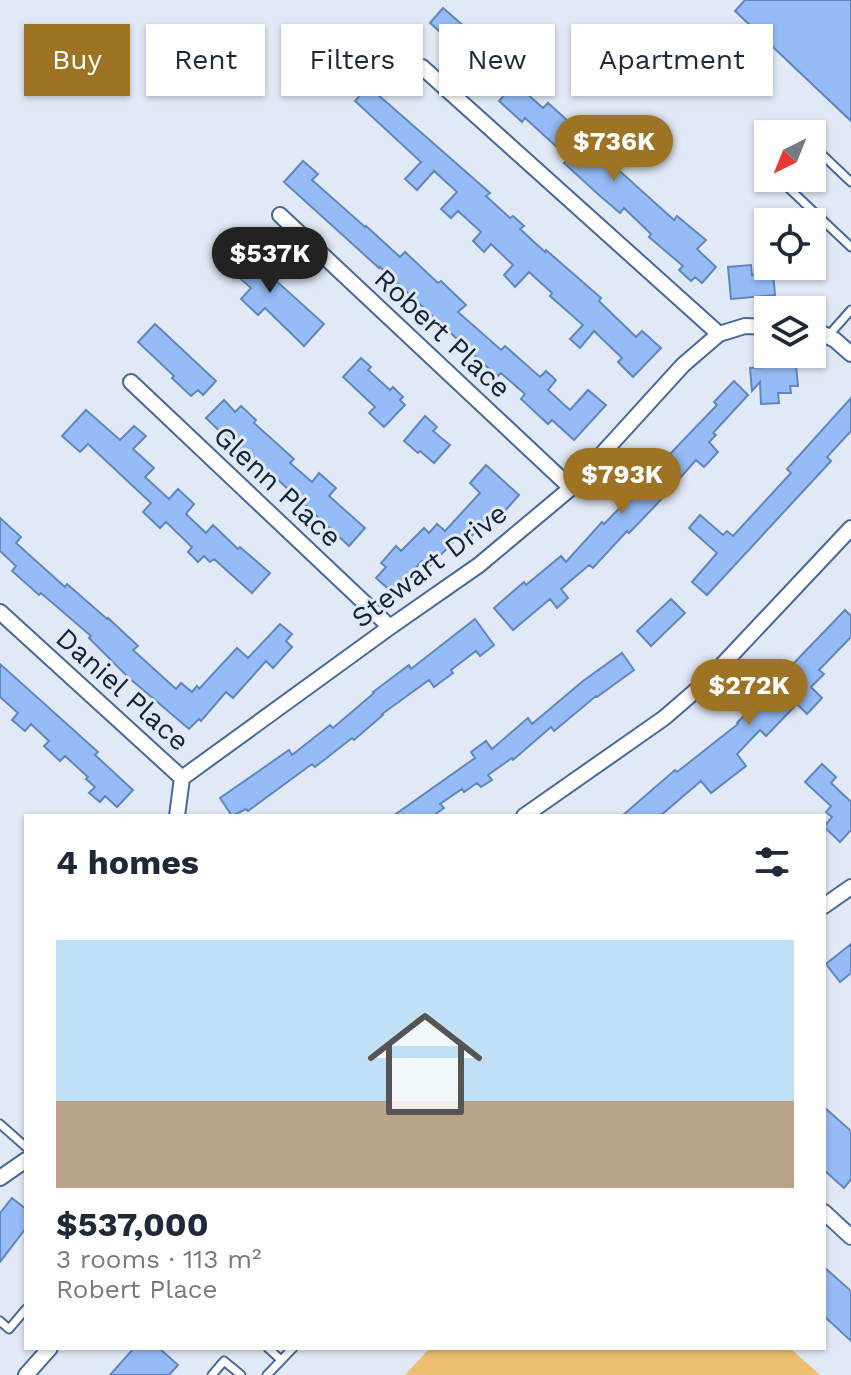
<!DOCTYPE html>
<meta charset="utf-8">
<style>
body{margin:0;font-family:"Work Sans",sans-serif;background:#f6f6f7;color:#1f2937;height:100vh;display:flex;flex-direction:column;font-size:30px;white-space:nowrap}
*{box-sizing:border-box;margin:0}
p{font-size:26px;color:#747a83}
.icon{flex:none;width:44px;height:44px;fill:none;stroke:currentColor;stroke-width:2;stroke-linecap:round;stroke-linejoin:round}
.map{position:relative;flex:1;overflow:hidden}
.side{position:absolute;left:24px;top:814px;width:802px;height:536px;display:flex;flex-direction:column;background:#fff;border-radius:0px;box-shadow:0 2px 6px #0004}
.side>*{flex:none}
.top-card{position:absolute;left:24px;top:24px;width:804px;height:72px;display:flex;gap:16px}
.needle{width:52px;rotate:223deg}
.tools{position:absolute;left:754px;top:120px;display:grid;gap:16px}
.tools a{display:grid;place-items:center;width:72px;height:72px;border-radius:0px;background:#fff;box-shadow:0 2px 6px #0004;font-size:40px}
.price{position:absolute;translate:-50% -68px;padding:0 18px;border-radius:28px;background:#9f7324;color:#fff;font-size:26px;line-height:52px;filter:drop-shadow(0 2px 4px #0008)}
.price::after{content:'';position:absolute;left:50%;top:48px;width:24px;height:18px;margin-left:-12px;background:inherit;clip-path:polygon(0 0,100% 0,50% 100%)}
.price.on{background:#222;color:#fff}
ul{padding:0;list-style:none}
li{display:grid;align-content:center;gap:16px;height:424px;padding:0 32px}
li span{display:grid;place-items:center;height:248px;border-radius:0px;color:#555}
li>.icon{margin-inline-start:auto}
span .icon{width:144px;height:144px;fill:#fffc;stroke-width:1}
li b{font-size:34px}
h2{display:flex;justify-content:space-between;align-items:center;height:96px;padding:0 32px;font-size:34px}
.tag{padding:0 28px;border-radius:0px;background:#fff;box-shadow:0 2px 6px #0004;font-size:28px;line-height:72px}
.tag.on{background:#9f7324;color:#fff}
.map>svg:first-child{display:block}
.green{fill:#eebe70}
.building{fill:#95bcf6;stroke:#6287be;stroke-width:2}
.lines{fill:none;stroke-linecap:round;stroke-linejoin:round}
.service-casing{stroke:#45699d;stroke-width:11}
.minor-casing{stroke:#45699d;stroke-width:18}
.service{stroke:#fff;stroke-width:7}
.minor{stroke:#fff;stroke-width:14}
.labels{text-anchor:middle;stroke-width:6;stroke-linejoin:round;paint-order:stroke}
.street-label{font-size:28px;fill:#142339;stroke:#e0e9f5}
</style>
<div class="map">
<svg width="851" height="1375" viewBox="0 0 851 1375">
<rect width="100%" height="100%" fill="#e0e9f5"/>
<path class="green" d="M430,1348H790L820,1375H405Z"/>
<path class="building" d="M745,0H851V121L735,11Z
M443,8L472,33L467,39L494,62L481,77L459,57L463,52L430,23Z
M506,38L521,52L516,56L536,74L523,88L488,57Z
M515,83L543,108L548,103L578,130L572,137L594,158L617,134L630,147L613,165L674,220L677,216L706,240L697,249L716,267L702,283L695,277L691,281L679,270L683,266L649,237L651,234L624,208L620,213L599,195L564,163L569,158L525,118L522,122L499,101Z
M368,86L490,193L486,196L510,218L513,216L524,226L520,229L545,252L546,250L601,298L599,301L636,337L642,331L661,348L633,377L618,362L622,358L594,331L580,348L570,339L583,325L550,296L552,293L529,272L515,287L504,275L513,265L491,244L484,252L473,241L481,232L458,211L451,218L441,209L457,192L434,171L417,190L405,179L421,162L355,101Z
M303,161L318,174L312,180L365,227L366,226L400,257L405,252L438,283L441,281L466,305L458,312L501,350L505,346L540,377L546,371L556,380L548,390L570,410L588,390L606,405L574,440L552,420L548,424L521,399L525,394L501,373L498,376L487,367L380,267L379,268L284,182Z
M231,240L324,324L304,346L265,308L258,315L241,299L251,288L216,257Z
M751,265L752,275L773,273L775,295L731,299L728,267Z
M155,324L216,381L203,395L198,390L191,396L172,378L174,376L138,342Z
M361,358L371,367L368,370L390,390L393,387L403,397L400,400L405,405L384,427L369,413L375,407L343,377Z
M796,365L798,386H790L791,393H778L779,403L761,404L760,382L752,391L750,368Z
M734,381L748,395L713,433L716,435L709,442L718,452L704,467L696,460L655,506L629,533L627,531L593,568L589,565L561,589L568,598L557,608L550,599L513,630L494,608L524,582L526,585L561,556L566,562L602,522L604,524L646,481L645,480L669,453L670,454L717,405L714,402Z
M851,398V431L827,457L831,461L707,595L692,582L717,553L689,528L700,515L723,535L727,531L733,536L791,473L787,469Z
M224,400L235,412L241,406L256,420L254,423L294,459L290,463L312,482L319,473L336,488L329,496L365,528L349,546L276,478L275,480L234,443L233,444L206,418Z
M86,410L120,440L134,426L146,436L133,449L154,468L145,477L169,499L178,489L194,504L186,514L206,533L213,525L238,549L240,547L270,573L252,593L214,559L210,562L204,556L198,562L188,552L192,547L166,522L160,528L143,512L151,503L88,444L80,452L62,436Z
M425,416L437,427L433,431L450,445L434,463L420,451L418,453L404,441Z
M486,465L519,495L503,513L497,508L468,540L461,534L429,567L422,561L393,593L376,578L386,567L381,563L396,546L401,551L424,528L429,533L437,524L445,531L480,493L470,483Z
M0,518L21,537L16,543L65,587L67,584L107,619L108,618L138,646L133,650L176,689L181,683L192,692L197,686L199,689L237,648L248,658L280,624L292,634L286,641L292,647L273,668L266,661L233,698L226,692L201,721L199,719L189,729L128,677L89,638L91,636L41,593L39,595L12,571L16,566L0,551Z
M671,599L685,613L651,646L637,631Z
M845,610L851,616V637L819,670L824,674L811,687L822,698L807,714L797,704L766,736L760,730L737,754L746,766L711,793L701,781L660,816H622L675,770L677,772L738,724L737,723L765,694L770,700L798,671L792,665Z
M475,619L494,645L480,656L476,651L451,670L453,673L434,687L429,680L382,714L383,715L354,740L352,738L315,767L312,764L248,811L246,809L232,816L220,798L289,750L292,755L330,725L333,728L374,693L373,692L409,665L411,669Z
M622,653L634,670L597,697L596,696L554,731L551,727L513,760L512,758L488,775L492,780L481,787L477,783L464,792L462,789L440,804L444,808L433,816H393L475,758L471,752L486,741L492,749L528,718L532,724L583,681Z
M0,664L98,752L95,755L133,790L117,807L105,796L100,802L89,793L95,787L86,779L88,777L65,756L60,761L44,746L49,741L31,724L25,731L12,720L18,713L0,697Z
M822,764L836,777L831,783L851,802V830L840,842L824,827L832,817L826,812L831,806L805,782Z
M851,944V973L840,982L826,964Z
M824,1107L851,1131V1179L844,1188L824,1170Z
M12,1198L26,1209V1228L0,1262V1213Z
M824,1267L851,1291V1341L824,1316Z
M134,1348H159L178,1365L169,1375H110Z"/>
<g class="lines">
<g class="service-casing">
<path id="service" d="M812,145L851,182
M778,178L851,247
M828,336L851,310
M0,1124L26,1147
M0,1321L9,1329L26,1309
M268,1348L281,1360
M212,1375L224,1361L241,1375
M267,1375L293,1348"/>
</g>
<g class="minor-casing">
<path id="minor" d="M422,67L719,334
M280,215L571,488
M812,328L835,340L851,354
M131,382L390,627
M0,612L182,778
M182,778L390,627L479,565L571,488L683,365L719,334L745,326L768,327
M177,816L182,778
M524,816L664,718L708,680L851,528
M824,906L851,887
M0,1178L26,1160
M824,1212L851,1237
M26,1375L50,1348"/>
</g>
<use href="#service" class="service"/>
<use href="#minor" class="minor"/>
</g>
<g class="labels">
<g class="street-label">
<text transform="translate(443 333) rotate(43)" y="10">Robert Place</text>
<text transform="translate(278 486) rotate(43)" y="10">Glenn Place</text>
<text transform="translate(429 565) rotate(-37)" y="10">Stewart Drive</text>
<text transform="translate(123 689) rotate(42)" y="10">Daniel Place</text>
</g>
</g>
</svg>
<div class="tools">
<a><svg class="needle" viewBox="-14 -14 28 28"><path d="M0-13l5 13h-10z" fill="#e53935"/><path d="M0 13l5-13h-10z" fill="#747a83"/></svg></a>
<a><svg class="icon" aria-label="locate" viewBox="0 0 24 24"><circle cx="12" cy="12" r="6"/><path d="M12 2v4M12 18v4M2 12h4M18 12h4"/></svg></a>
<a><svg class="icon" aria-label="layers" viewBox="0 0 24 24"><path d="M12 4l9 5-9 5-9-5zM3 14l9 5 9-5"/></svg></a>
</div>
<b class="price" style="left:614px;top:183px">$736K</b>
<b class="price on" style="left:270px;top:295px">$537K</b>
<b class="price" style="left:622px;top:516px">$793K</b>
<b class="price" style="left:749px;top:727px">$272K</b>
<div class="top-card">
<a class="tag on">Buy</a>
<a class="tag">Rent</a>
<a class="tag">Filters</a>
<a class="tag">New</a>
<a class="tag">Apartment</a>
</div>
<section class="side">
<h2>4 homes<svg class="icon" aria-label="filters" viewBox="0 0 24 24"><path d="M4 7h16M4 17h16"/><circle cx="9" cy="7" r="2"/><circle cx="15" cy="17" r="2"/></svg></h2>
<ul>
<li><span style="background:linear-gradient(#bfe0f5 65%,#b9a48a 0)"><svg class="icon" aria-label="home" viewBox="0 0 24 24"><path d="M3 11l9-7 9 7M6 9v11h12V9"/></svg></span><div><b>$537,000</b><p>3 rooms · 113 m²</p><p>Robert Place</p></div></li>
</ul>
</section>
</div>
